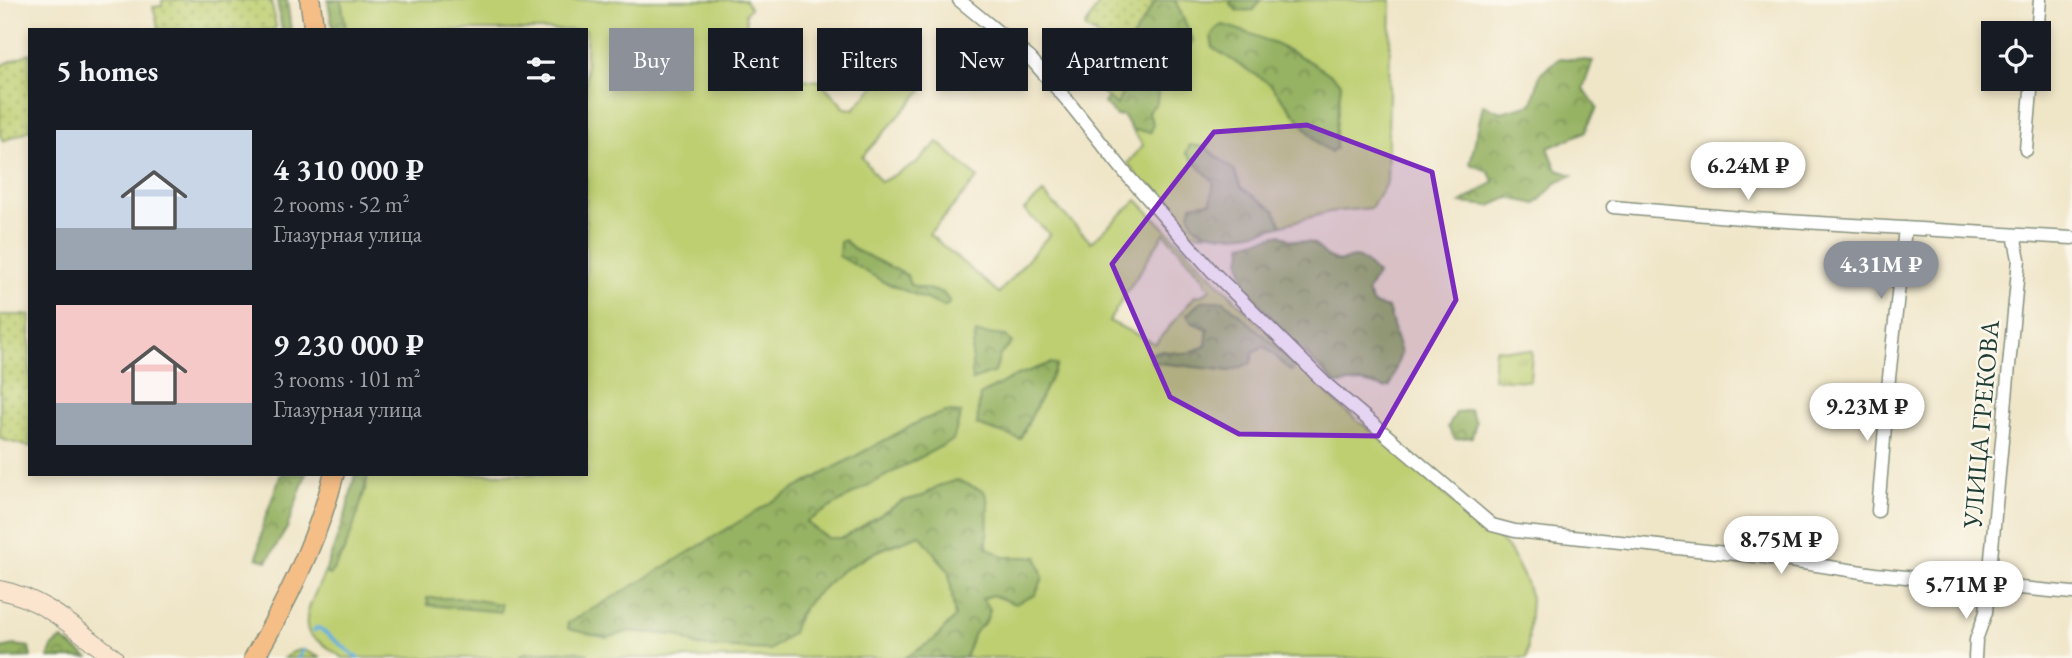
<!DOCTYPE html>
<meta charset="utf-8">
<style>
body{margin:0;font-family:"EB Garamond",serif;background:#242831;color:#f1f3f6;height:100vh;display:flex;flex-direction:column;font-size:26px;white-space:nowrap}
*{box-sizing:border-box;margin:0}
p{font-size:23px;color:#9ea1a6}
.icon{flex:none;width:38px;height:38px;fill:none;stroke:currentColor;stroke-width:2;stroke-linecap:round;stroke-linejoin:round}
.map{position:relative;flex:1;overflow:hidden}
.panel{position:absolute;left:28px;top:28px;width:560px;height:448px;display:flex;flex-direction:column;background:#171b24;border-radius:0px;box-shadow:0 4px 10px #0003}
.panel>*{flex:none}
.banner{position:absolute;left:609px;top:28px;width:665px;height:63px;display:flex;gap:14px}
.fabs{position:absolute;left:1981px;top:21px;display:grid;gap:14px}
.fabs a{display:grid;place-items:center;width:70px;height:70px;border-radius:0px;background:#171b24;box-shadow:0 4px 10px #0003;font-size:35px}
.price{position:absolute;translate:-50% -60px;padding:0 16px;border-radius:24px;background:#fff;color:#222;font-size:23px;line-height:46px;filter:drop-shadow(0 2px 4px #0008)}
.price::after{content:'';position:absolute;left:50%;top:42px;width:21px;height:16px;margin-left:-10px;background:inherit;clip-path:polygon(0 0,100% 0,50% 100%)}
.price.active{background:#8c9099;color:#fff}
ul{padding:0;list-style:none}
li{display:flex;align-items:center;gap:21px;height:175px;padding:0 28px}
li span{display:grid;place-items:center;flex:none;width:196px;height:140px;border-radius:0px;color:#555}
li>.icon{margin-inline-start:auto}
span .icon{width:84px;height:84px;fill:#fffc;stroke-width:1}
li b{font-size:30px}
h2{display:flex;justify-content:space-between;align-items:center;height:84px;padding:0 28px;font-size:30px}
.pill{padding:0 24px;border-radius:0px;background:#171b24;box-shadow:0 4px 10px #0003;font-size:24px;line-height:63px}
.pill.active{background:#8c9099;color:#fff}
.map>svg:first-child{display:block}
.grass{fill:#becf72;stroke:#6e8653;stroke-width:2;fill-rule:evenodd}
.forest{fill:url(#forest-crowns);stroke:#5a784c;stroke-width:2}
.park{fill:url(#park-tufts);stroke:#6e8653;stroke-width:2}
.garden{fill:url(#garden-dots);stroke:#6e8653;stroke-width:2}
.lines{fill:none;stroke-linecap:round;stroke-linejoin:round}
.stream{stroke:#64b0dd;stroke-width:3.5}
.street-casing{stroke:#87917e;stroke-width:15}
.secondary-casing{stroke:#87917e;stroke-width:20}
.primary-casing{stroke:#87917e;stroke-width:22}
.street{stroke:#fff;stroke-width:12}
.secondary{stroke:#fbe5cf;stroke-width:18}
.primary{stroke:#f6be87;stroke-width:19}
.marked{fill:#7b2cbf;fill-opacity:0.2;stroke:#7b2cbf;stroke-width:5;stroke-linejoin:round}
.labels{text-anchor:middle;stroke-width:5;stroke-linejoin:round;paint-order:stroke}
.street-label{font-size:26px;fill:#1f3d34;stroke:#fbf7ec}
</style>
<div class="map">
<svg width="2072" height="658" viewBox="0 0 2072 658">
<defs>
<pattern id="forest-crowns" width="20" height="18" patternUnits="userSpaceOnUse" patternTransform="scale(1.75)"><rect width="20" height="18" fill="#96b264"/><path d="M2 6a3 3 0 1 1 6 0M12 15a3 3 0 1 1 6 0" fill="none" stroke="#7a9253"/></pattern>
<pattern id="park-tufts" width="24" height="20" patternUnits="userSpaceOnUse" patternTransform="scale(1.75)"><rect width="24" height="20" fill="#becf72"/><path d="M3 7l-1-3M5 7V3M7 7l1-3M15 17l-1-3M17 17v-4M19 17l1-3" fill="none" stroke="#9aa95e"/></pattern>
<pattern id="garden-dots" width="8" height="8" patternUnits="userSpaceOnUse" patternTransform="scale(1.75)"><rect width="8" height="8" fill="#becf72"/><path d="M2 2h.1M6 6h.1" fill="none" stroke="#9aa95e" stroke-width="1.8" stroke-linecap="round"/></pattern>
</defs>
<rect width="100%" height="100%" fill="#fbf7ec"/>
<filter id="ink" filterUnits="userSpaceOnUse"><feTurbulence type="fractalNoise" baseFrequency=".0143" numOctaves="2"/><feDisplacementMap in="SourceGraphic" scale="14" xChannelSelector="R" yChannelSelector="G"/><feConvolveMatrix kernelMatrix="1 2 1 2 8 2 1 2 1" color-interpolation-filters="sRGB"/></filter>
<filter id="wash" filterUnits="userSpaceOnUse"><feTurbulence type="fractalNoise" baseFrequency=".00686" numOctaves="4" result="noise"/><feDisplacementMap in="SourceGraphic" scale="28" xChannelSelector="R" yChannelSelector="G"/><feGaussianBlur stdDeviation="1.57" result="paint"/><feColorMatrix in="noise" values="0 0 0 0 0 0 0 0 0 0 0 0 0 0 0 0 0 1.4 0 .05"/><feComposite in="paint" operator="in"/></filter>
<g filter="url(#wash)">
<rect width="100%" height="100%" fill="#efe5c7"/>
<path class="grass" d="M341,0H745L750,8L745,14L747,27L757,47L755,50L758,54L799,79L820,81L845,108L854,109L879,81L892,60L895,58L925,87L862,157L881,182L914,165L938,142L978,178L929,234L999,293L1050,234L1024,210L1043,193L1091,242L1137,200L1342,408L1388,444L1476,522L1496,536L1511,552L1525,580L1531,598L1527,658H965L974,632L986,621L990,609L981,599L991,595L1037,557H1004L986,547L988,502L957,481L938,486L923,496L903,501L843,538H827L806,522L861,489L961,413L946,412L568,624L606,638L630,631L677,635L698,646L792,633C810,577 870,553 920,534L949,572L955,617L935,639L905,658H589L587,654L525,653L517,658H343L310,635C299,617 318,589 325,572L330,575L365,491L368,474H586V30H346ZM1164,233L1205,279V284L1211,288L1202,295L1195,296L1155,344L1109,321ZM845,240L853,249L906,275L910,285L943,293L884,282ZM1191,322L1269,340L1291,370L1264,346L1254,351L1230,371L1152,361L1159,351L1186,354L1206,346L1208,329ZM1057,365L1020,439L977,425Z
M1174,0H1231L1230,3L1254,10L1260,0H1391L1387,182L1371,208L1329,212L1282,225L1274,210L1240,187L1234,170L1186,153L1214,181L1211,203L1192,205L1194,226L1206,234C1198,234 1192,234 1185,230C1166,218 1141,182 1128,163L1143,145L1132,130L1151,132L1148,112L1157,102L1141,91L1133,88L1117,105L1108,98L1090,81L1114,48H1126L1122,55C1135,70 1151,65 1167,57L1176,2ZM1341,83L1336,128V148L1290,106L1270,84Z
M299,650L306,651L321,658H284L291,653Z"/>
<path class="forest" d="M277,0H287L291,30H282Z
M328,0H341L346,30H333Z
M1156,0H1174L1176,2L1193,40L1186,56C1175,57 1162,54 1156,66L1129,63L1122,55Z
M1231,0H1260L1254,10L1237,11L1230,3Z
M1223,25C1257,34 1315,60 1341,83L1336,128V147L1331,152L1320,145L1270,84L1213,48L1211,36L1217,28Z
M1560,58L1593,61L1583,88L1597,108L1585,132L1548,148L1557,170L1573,175L1556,183L1536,204L1508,198L1490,206L1461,203L1494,182L1488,171L1470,164L1483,105L1501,112L1532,104L1540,74Z
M1149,87L1158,90L1157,102L1148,112L1153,123L1151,132L1132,130L1123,115L1116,116L1104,103L1108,98L1117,105L1123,90L1133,88L1141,91Z
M1190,145L1205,147L1234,170L1241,187L1274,210L1282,225C1254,234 1220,242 1194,226L1189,212L1192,205L1211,202L1214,182L1186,153Z
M1281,234L1290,240L1313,243L1328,257L1340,262C1360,251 1363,261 1377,274L1367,292L1373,304L1388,308L1401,353L1390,386L1385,388L1363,382L1336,384L1292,341L1245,287L1240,260L1243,251L1242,244Z
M844,240L853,249L907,275L910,285L943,293L950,302L945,307L884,282L839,256L840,242Z
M1201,301H1224L1269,340L1295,367L1291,371L1264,346L1254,351L1251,363L1230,371L1152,362L1151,354L1159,351L1186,354L1206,346L1208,329L1191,322L1187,315Z
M976,333L1006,336L1012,343L1000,355L995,372L972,380V351Z
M1051,363L1057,365L1020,439L977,425L980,395L1015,376Z
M1470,410L1476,422L1472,437L1455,439L1448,427L1456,413Z
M946,412L961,413L953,440L861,489L806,522L827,538H843L903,501L923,496L938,486L957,480L984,491L988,502L987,547L1004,557H1037L1043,578L1035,595L1015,604L992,595L982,599L990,609L986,621L974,633L965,658H905L935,639L955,617L949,572L920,535L879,550L841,571L810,600L797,617L792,633L770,650L698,646L677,635L630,631L607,638L568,629V623L643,580L778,498L922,420Z
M281,474H306L287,528L267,561L257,558L263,524Z
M355,474H368C362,502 348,554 329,575L325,572L346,513Z
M427,598H463L501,604V612L428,605Z
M62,639L88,658H48L52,647Z
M15,645L29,647L31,657L0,658V648Z
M573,651L588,654L589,658H517L525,653Z"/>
<path class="park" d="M1495,349L1532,351L1530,381L1493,379Z"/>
<path class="garden" d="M162,0H271L276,27L273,30H159L153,7L162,6Z
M1101,0H1156L1126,48H1114L1085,27Z
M30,53V130L3,141L0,135V66Z
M0,315H30V447L0,439Z"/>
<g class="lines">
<path class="stream" d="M314,631L316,628H319L358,658
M298,658L303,650"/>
</g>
</g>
<g filter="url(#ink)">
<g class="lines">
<g class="street-casing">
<path id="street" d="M959,0L1030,58L1066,99L1127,175L1213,272L1325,383L1492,525L1515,531L1764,557L1875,574L2072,593
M2037,33L2040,0
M2026,150L2032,79
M1613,207L1753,219L2072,238
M1878,511L1889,378L1905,228
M1975,658L1976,640L1986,612L2019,259L2014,235"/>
</g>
<g class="secondary-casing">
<path id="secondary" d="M0,590C44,598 79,632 114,658"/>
</g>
<g class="primary-casing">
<path id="primary" d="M310,0L314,30
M254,658C288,600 318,539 334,474"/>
</g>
<use href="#street" class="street"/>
<use href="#secondary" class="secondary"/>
<use href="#primary" class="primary"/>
</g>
</g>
<path class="marked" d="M1307,125L1432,172L1456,300L1378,436L1239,434L1170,397L1112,264L1214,132Z"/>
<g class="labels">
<g class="street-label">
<text transform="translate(1981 424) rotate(-85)" y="9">УЛИЦА ГРЕКОВА</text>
</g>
</g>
</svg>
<div class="fabs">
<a><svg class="icon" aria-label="locate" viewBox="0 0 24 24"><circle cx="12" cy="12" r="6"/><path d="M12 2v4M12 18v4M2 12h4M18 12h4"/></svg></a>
</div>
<b class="price" style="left:1748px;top:202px">6.24M ₽</b>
<b class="price active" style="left:1881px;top:301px">4.31M ₽</b>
<b class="price" style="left:1867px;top:443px">9.23M ₽</b>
<b class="price" style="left:1781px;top:576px">8.75M ₽</b>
<b class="price" style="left:1966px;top:621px">5.71M ₽</b>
<div class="banner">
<a class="pill active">Buy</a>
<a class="pill">Rent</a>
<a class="pill">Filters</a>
<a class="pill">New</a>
<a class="pill">Apartment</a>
</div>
<section class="panel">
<h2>5 homes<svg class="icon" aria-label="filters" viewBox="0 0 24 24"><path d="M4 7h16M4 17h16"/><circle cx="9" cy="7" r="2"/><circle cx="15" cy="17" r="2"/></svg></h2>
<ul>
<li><span style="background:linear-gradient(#c9d6e8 70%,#9aa5b1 0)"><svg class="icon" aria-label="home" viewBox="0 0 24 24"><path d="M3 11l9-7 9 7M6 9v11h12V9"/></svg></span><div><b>4 310 000 ₽</b><p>2 rooms · 52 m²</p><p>Глазурная улица</p></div></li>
<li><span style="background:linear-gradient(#f6c9c9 70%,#9aa5b1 0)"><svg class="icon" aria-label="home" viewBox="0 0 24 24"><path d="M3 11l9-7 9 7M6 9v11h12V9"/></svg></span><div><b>9 230 000 ₽</b><p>3 rooms · 101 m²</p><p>Глазурная улица</p></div></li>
</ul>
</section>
</div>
